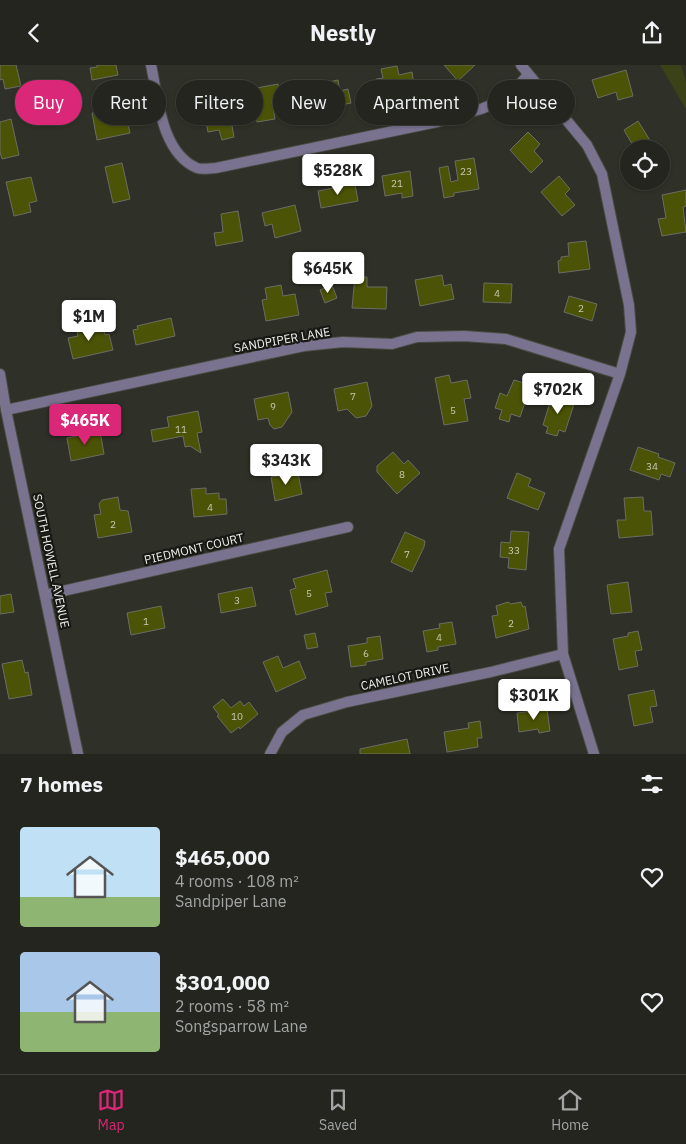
<!DOCTYPE html>
<meta charset="utf-8">
<style>
body{margin:0;font-family:"IBM Plex Sans",sans-serif;background:#2f312b;color:#f1f3f6;height:100vh;display:flex;flex-direction:column;font-size:19px;white-space:nowrap}
*{box-sizing:border-box;margin:0}
p{font-size:16px;color:#a3a5a4}
.icon{flex:none;width:28px;height:28px;fill:none;stroke:currentColor;stroke-width:2;stroke-linecap:round;stroke-linejoin:round}
.map{position:relative;height:689px;overflow:hidden}
.details{display:flex;flex-direction:column;background:#23251e;flex:1}
.details>*{flex:none}
.banner{position:absolute;left:15px;top:15px;width:656px;height:45px;display:flex;gap:10px}
.buttons{position:absolute;left:620px;top:75px;display:grid;gap:10px}
.buttons a{display:grid;place-items:center;width:50px;height:50px;border-radius:50%;background:#23251e;box-shadow:0 1px 4px #0004,0 0 0 1px #40423c;font-size:25px}
.price{position:absolute;translate:-50% -42px;padding:0 11px;border-radius:5px;background:#fff;color:#222;font-size:16px;line-height:32px;filter:drop-shadow(0 1px 2px #0008)}
.price::after{content:'';position:absolute;left:50%;top:30px;width:15px;height:11px;margin-left:-8px;background:inherit;clip-path:polygon(0 0,100% 0,50% 100%)}
.price.active{background:#db2777;color:#fff}
ul{padding:0;list-style:none}
li{display:flex;align-items:center;gap:15px;height:125px;padding:0 20px}
li span{display:grid;place-items:center;flex:none;width:140px;height:100px;border-radius:5px;color:#555}
li>.icon{margin-inline-start:auto}
span .icon{width:60px;height:60px;fill:#fffc;stroke-width:1}
li b{font-size:21px}
h2{display:flex;justify-content:space-between;align-items:center;height:60px;padding:0 20px;font-size:21px}
.pill{padding:0 18px;border-radius:22px;background:#23251e;box-shadow:0 1px 4px #0004,0 0 0 1px #40423c;font-size:18px;line-height:45px}
.pill.active{background:#db2777;color:#fff}
header{display:flex;justify-content:space-between;align-items:center;height:65px;padding:0 20px;background:#23251e;font-size:22px;font-weight:700}
.tab-bar{display:flex;justify-content:space-around;align-items:center;height:70px;border-top:1px solid #40423c;background:#23251e;font-size:14px;color:#a3a5a4}
.tab-bar a{display:grid;justify-items:center;gap:2px}
.tab-bar .active{color:#db2777}
.map>svg:first-child{display:block}
.green{fill:#3c4218}
.building{fill:#4b5406;stroke:#6b6d63}
.lines{fill:none;stroke-linecap:round;stroke-linejoin:round}
.street-casing{stroke:#4a4c43;stroke-width:12}
.street{stroke:#79738f;stroke-width:10}
.labels{text-anchor:middle;stroke-width:4.5;stroke-linejoin:round;paint-order:stroke}
.number-label{font-size:10px;fill:#c6c9b2}
.street-label{font-size:12px;fill:#eff0eb;stroke:#181814}
</style>
<header><svg class="icon" aria-label="back" viewBox="0 0 24 24"><path d="M15 5l-7 7 7 7"/></svg>Nestly<svg class="icon" aria-label="share" viewBox="0 0 24 24"><path d="M12 15V3M7 8l5-5 5 5M5 13v7h14v-7"/></svg></header>
<div class="map">
<svg width="686" height="689" viewBox="0 0 686 689">
<rect width="100%" height="100%" fill="#2f3128"/>
<path class="green" d="M660,0H681L686,17V44Z"/>
<path class="building" d="M0,0H16L21,21L5,24L3,14L0,15Z
M97,0H116L118,10L92,15L90,3L97,2Z
M444,0H475L458,16Z
M397,1L399,10L412,7L415,25L379,31L376,14L383,13L381,4Z
M626,5L633,31L618,35L616,27L598,33L592,15Z
M338,15L340,26L348,24L351,38L317,45L316,39L308,40L304,22Z
M278,19L280,35L272,36L275,54L257,57L251,24Z
M225,21L234,72L222,75L219,65L208,67L200,27Z
M109,44L111,54L126,50L130,68L97,75L92,48Z
M11,54L19,90L2,94L0,87V57Z
M638,56L651,77L640,84H635L624,65Z
M528,67L540,79L534,86L543,96L531,108L510,85Z
M474,93L479,124L454,128V131L444,133L439,103L448,101L451,117L458,115L455,96Z
M122,98L130,134L113,138L105,102Z
M410,106L413,131L402,133V128L385,131L382,111Z
M559,111L570,124L565,129L575,140L562,151L541,127Z
M31,112L37,136L29,138L31,147L14,151L6,117Z
M355,119L358,136L321,143L318,126Z
M686,125V141L683,142L686,167L662,171L658,154L666,153L662,130Z
M295,140L301,166L275,173L272,159L265,161L262,148Z
M238,146L243,176L216,181L214,168L223,167L221,149Z
M586,176L590,204L559,208L558,196L561,195V192L569,191L568,178Z
M442,210L444,221L451,219L454,234L420,241L415,215Z
M355,212H367V222H387L386,244L352,243Z
M484,218L512,219L511,238L483,237Z
M281,220L283,231L295,229L299,250L266,256L262,235L267,234L265,223Z
M332,220L337,233L325,238L320,225Z
M569,231L597,239L592,256L564,247Z
M171,253L175,271L136,280L133,265L138,264L137,261Z
M89,257L92,268L104,265L105,270L109,269L113,285L73,294L68,273L78,271L76,259Z
M449,310L451,318L467,315L471,333L464,334L468,356L444,360L435,313Z
M514,315L531,320L520,352L511,349L509,357L499,354L502,345L495,343L500,328L507,331Z
M367,317L372,341L366,351L356,353L347,344L338,346L334,324Z
M288,327L292,347L282,362L274,364L270,360L268,353L258,355L254,334Z
M560,331L575,336L565,367L559,365L557,371L546,368L548,362L543,360L551,334L559,336Z
M198,346L202,367L197,368L201,388L190,381L185,382L183,371L153,377L151,365L169,362L167,352Z
M100,366L104,389L71,396L67,373Z
M638,382L659,389L658,392L675,398L670,412L661,409L659,415L630,405Z
M393,387L404,399L408,395L420,408L397,429L377,407V401Z
M298,408L302,429L275,436L271,412Z
M517,408L531,414L528,421L545,428L538,445L507,433Z
M206,423V429L219,428V434H226L227,449L194,452L191,424Z
M118,432L120,445L128,446L132,467L98,473L94,450L101,449L99,439L102,435Z
M643,432L644,446H651L653,470L619,473L617,455H626L624,433Z
M511,466L529,467L526,505L508,503L509,493L500,492L501,477L510,478Z
M405,467L425,476L424,482L412,507L391,497Z
M327,505L332,527L325,528L328,541L296,550L290,525L296,523L293,514Z
M628,517L632,547L611,549L607,520Z
M252,522L256,541L221,548L218,529Z
M11,529L14,547L0,549V531Z
M508,537L511,539L521,537L523,542L525,541L529,564L496,573L492,551L498,550L496,541Z
M161,541L165,563L131,570L127,548Z
M452,557L456,579L438,582V585L427,587L423,566L440,563L439,559Z
M638,566L642,585L635,586L638,601L619,605L613,574L628,571V568Z
M315,568L318,582L307,584L304,570Z
M380,571L383,594L366,597V600L351,602L348,581L367,578V573Z
M278,591L283,603L299,596L306,613L276,627L263,597Z
M22,595L25,608L28,607L32,630L9,634L2,599Z
M654,625L657,641L650,642L653,657L634,661L628,630Z
M223,634L231,643L240,636L244,641L249,637L258,649L240,664L239,662L231,668L217,651L219,650L213,642Z
M547,644L550,666L539,668L538,664L519,667L517,648Z
M480,656L482,673H477L478,682L447,687L444,667L469,663L468,658Z
M407,674L410,689H360V684Z"/>
<g class="lines">
<g class="street-casing">
<path id="street" d="M151,0C158,32 161,88 197,103C202,105 210,103 216,103L437,57L481,44L506,34L528,10
M521,0L587,80L602,109L629,240L631,267L620,309L559,484L563,589L594,689
M0,309L6,345L78,689
M6,345L304,281L343,277L392,279L417,272L464,271L506,274L620,309
M45,530L348,462
M270,689L282,667L303,650L347,637L491,607L563,589"/>
</g>
<use href="#street" class="street"/>
</g>
<g class="labels">
<g class="number-label">
<text x="466" y="110">23</text>
<text x="397" y="122">21</text>
<text x="497" y="232">4</text>
<text x="581" y="247">2</text>
<text x="353" y="335">7</text>
<text x="273" y="345">9</text>
<text x="453" y="349">5</text>
<text x="181" y="368">11</text>
<text x="652" y="405">34</text>
<text x="402" y="413">8</text>
<text x="210" y="446">4</text>
<text x="113" y="463">2</text>
<text x="514" y="489">33</text>
<text x="407" y="493">7</text>
<text x="309" y="532">5</text>
<text x="237" y="539">3</text>
<text x="146" y="560">1</text>
<text x="511" y="562">2</text>
<text x="439" y="576">4</text>
<text x="366" y="592">6</text>
<text x="237" y="655">10</text>
</g>
<g class="street-label">
<text transform="translate(282 275) rotate(-10)" y="4">SANDPIPER LANE</text>
<text transform="translate(194 484) rotate(-13)" y="4">PIEDMONT COURT</text>
<text transform="translate(51 496) rotate(78)" y="4">SOUTH HOWELL AVENUE</text>
<text transform="translate(405 612) rotate(-12)" y="4">CAMELOT DRIVE</text>
</g>
</g>
</svg>
<div class="buttons">
<a><svg class="icon" aria-label="locate" viewBox="0 0 24 24"><circle cx="12" cy="12" r="6"/><path d="M12 2v4M12 18v4M2 12h4M18 12h4"/></svg></a>
</div>
<b class="price" style="left:338px;top:131px">$528K</b>
<b class="price" style="left:328px;top:229px">$645K</b>
<b class="price" style="left:89px;top:277px">$1M</b>
<b class="price" style="left:558px;top:350px">$702K</b>
<b class="price active" style="left:85px;top:381px">$465K</b>
<b class="price" style="left:286px;top:421px">$343K</b>
<b class="price" style="left:534px;top:656px">$301K</b>
<div class="banner">
<a class="pill active">Buy</a>
<a class="pill">Rent</a>
<a class="pill">Filters</a>
<a class="pill">New</a>
<a class="pill">Apartment</a>
<a class="pill">House</a>
</div>
</div>
<section class="details">
<h2>7 homes<svg class="icon" aria-label="filters" viewBox="0 0 24 24"><path d="M4 7h16M4 17h16"/><circle cx="9" cy="7" r="2"/><circle cx="15" cy="17" r="2"/></svg></h2>
<ul>
<li><span style="background:linear-gradient(#bfe0f5 70%,#8fb573 0)"><svg class="icon" aria-label="home" viewBox="0 0 24 24"><path d="M3 11l9-7 9 7M6 9v11h12V9"/></svg></span><div><b>$465,000</b><p>4 rooms · 108 m²</p><p>Sandpiper Lane</p></div><svg class="icon" aria-label="heart" viewBox="0 0 24 24"><path d="M12 20l-8-8c-3-5 5-10 8-4 3-6 11-1 8 4z"/></svg></li>
<li><span style="background:linear-gradient(#a9c7e8 60%,#8fb573 0)"><svg class="icon" aria-label="home" viewBox="0 0 24 24"><path d="M3 11l9-7 9 7M6 9v11h12V9"/></svg></span><div><b>$301,000</b><p>2 rooms · 58 m²</p><p>Songsparrow Lane</p></div><svg class="icon" aria-label="heart" viewBox="0 0 24 24"><path d="M12 20l-8-8c-3-5 5-10 8-4 3-6 11-1 8 4z"/></svg></li>
</ul>
</section>
<nav class="tab-bar">
<a class="active"><svg class="icon" aria-label="map" viewBox="0 0 24 24"><path d="M3 6l6-2 6 2 6-2v14l-6 2-6-2-6 2zM9 4v14M15 6v14"/></svg>Map</a>
<a><svg class="icon" aria-label="saved" viewBox="0 0 24 24"><path d="M7 4h10v16l-5-4-5 4z"/></svg>Saved</a>
<a><svg class="icon" aria-label="home" viewBox="0 0 24 24"><path d="M3 11l9-7 9 7M6 9v11h12V9"/></svg>Home</a>
</nav>
